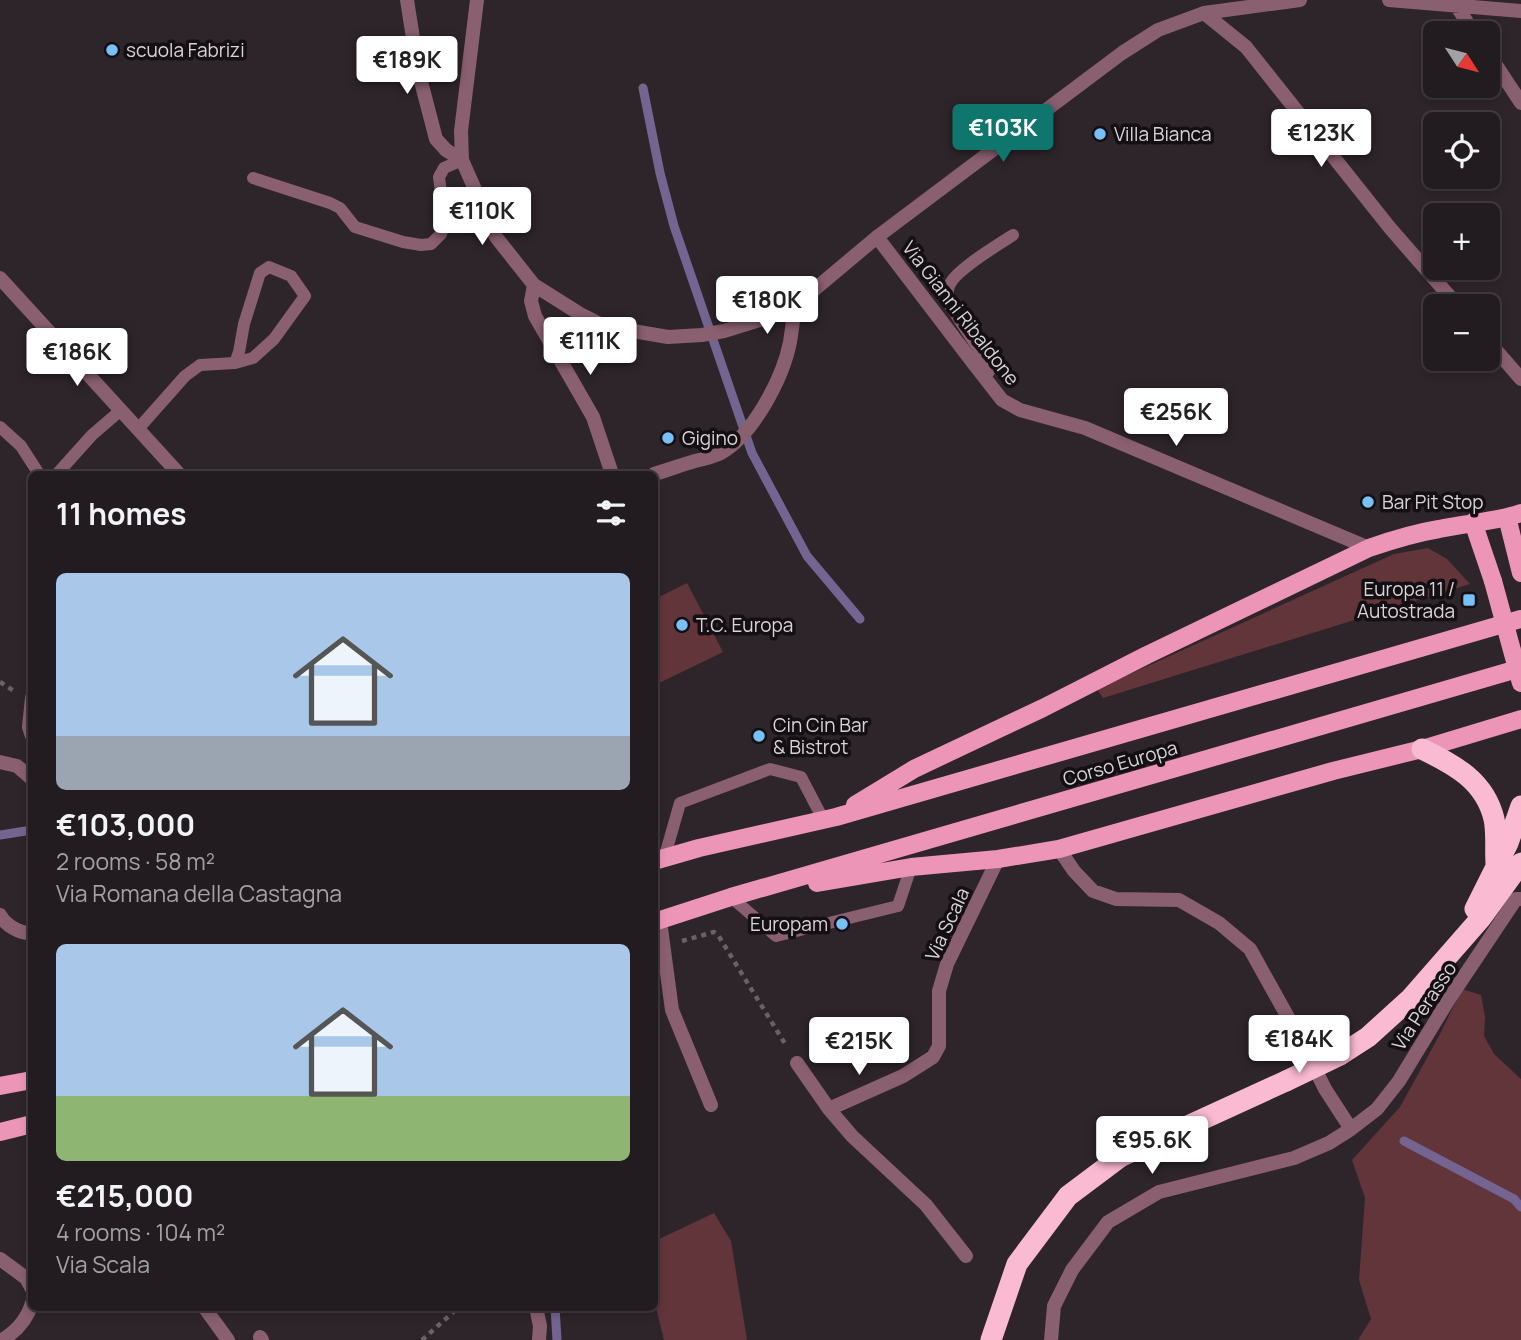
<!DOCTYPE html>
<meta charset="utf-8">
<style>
body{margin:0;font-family:Manrope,sans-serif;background:#2a2529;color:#f1f3f6;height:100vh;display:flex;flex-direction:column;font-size:26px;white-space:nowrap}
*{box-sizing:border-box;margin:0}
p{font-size:23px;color:#a2a1a5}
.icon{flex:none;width:38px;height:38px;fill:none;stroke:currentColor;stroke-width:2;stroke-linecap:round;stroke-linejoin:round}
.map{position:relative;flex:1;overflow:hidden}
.details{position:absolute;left:28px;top:471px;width:630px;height:840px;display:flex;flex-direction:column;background:#221c20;border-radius:10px;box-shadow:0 4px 10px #0003,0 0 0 2px #3f3a3e}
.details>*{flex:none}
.needle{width:46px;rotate:126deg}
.tools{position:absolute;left:1423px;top:21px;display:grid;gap:14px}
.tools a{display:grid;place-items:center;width:77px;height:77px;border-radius:10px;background:#221c20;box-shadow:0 4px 10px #0003,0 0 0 2px #3f3a3e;font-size:35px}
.price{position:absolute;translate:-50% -60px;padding:0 16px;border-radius:7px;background:#fff;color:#222;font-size:23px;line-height:46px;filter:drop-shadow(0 2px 4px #0008)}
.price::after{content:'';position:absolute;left:50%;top:42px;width:21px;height:16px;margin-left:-10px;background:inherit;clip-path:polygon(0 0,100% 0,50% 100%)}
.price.selected{background:#0f766e;color:#fff}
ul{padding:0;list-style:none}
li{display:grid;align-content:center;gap:14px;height:371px;padding:0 28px}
li span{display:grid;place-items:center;height:217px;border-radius:10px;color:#555}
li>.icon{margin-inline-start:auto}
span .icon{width:126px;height:126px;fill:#fffc;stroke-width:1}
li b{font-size:30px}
h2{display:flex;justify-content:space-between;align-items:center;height:84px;padding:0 28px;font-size:30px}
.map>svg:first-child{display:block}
.green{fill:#62353a}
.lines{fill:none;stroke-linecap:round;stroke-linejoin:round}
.stream{stroke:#746492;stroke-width:9}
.path{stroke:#696166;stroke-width:4.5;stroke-dasharray:5 5;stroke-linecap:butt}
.service{stroke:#8a5f6f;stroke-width:12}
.pedestrian{stroke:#8a5f6f;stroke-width:14}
.minor{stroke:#8a5f6f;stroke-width:14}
.primary{stroke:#ec95b7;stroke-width:18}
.motorway{stroke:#fabad2;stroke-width:21}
.primary-bridge{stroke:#ec95b7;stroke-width:18}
.motorway-bridge{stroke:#fabad2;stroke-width:21}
.poi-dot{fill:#79bff8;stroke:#130f12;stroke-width:2.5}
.labels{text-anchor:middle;stroke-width:7;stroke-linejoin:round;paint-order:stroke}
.poi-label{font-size:19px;fill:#d9d3d7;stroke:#130f12;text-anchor:start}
.street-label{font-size:19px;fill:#d9d3d7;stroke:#130f12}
</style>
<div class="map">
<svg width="1521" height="1340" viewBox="0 0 1521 1340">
<rect width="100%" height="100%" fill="#2e252b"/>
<path class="green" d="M1428,548L1447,559L1470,584L1103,698L1097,689L1394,554Z
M687,583L723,652L655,685V599Z
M1462,989L1481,995L1485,1016L1484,1036L1494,1054L1521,1079V1340H1358L1371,1319L1359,1280L1365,1198L1352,1160L1400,1107L1439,1036Z
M714,1213L731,1241L747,1340H664L655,1303V1241Z"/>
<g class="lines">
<path class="stream" d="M643,88L660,173L674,226L752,453L807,556L860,619
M0,835L32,830
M1404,1141L1514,1199L1521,1207
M555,1307L557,1340"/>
<path class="path" d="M0,682L14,691
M682,941L714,932L718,935L787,1047
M422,1340L459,1307"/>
<path class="service" d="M253,178L330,203L340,208L355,227L403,242L421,245L431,244L441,234L445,224L439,177L444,168L462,160
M985,377L990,370L989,365L947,301C947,295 947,289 950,284C957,269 998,245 1013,235
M0,427L21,446L39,474
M138,429L185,376L200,365L235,363L253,358L274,339L305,296L291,276L269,267L260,273L244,324L239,352L235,363
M57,474L92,435L121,410
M664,859L680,803L770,769L801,777L823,819
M731,897L776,936L898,906L911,867"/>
<path class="pedestrian" d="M877,237L974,364"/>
<path class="minor" d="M407,0L418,70L436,139L446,150L462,160
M477,0L461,131L462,160L496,237L534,285L580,314L598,323L621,329L668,337L702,335L724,331L769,317L796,305L877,237L1122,53L1158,30L1204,13L1300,0
M1389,0L1521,11
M1456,5L1474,33
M1204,13L1246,47L1390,228L1458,306
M1488,53L1521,103
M0,278L179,474
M534,285L531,301L535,316L593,417L612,474
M1488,341L1521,379
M974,364L1002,400L1020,410L1085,428L1369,548
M654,474C668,470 681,465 695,461C704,459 713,457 721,453C753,435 783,378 790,342C792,330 793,317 796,305
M32,698L29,727L32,736
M0,762L17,766L32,779
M0,915C5,925 20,934 32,933
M660,921L672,1010L711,1105
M797,1063L829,1109
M1351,1129L1377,1109L1399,1081L1449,999L1516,899H1521
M966,1256L926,1205L852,1136L829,1109L903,1076L933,1057L939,1046V991L947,964L998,859
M0,1259L26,1278L32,1289
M204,1307L228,1340
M536,1307L540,1326L539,1340
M260,1337L262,1340
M2,1340C17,1331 27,1320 32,1303
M1051,1340L1054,1306L1072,1270L1108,1222L1159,1192L1294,1158L1329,1143L1351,1129L1325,1089L1304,1046L1250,949L1219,923L1179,900L1116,899L1093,891L1074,871L1059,849"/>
<path class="primary" d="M1507,517L1521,573
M1473,522L1493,581
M855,805L914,769L1043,708L1147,655L1369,548C1392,540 1415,533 1439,529C1466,523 1495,522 1521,513
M654,861L699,848L836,817L1521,619
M817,883L911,867L998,859L1059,849L1333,771L1422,749L1521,719
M654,922L731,897L1521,668
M0,1086L32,1080
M0,1132L32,1124"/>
<path class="motorway" d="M1422,749C1455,765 1485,781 1494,819C1497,833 1495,849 1496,863
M1475,909L1508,843L1521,806
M1340,1055L1368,1037L1411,998L1481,918L1521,863
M991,1340L1017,1264L1068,1196L1120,1157L1286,1081"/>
<path class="primary-bridge" d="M1493,581L1521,683"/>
<path class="motorway-bridge" d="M1286,1081L1340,1055"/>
</g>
<g class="poi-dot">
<circle cx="112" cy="50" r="7"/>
<circle cx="1100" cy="134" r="7"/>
<circle cx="668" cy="438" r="7"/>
<circle cx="1368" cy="502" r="7"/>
<rect x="1462" y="593" width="14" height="14" rx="3.5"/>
<circle cx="682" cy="625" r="7"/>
<circle cx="759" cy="736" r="7"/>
<circle cx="842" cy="924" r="7"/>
</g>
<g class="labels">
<g class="poi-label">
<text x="126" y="57">scuola Fabrizi</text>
<text x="1114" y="141">Villa Bianca</text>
<text x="682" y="445">Gigino</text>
<text x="1382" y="509">Bar Pit Stop</text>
<text x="1455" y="596" text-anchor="end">Europa 11 /<tspan x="1455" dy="22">Autostrada</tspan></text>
<text x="696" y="632">T.C. Europa</text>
<text x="773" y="732">Cin Cin Bar<tspan x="773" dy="22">&amp; Bistrot</tspan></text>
<text x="828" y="931" text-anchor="end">Europam</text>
</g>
<g class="street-label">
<text transform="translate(961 313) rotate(52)" y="7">Via Gianni Ribaldone</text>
<text transform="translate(1120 763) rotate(-16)" y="7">Corso Europa</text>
<text transform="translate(947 924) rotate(-65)" y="7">Via Scala</text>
<text transform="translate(1424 1006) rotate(-57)" y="7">Via Perasso</text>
</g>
</g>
</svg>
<div class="tools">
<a><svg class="needle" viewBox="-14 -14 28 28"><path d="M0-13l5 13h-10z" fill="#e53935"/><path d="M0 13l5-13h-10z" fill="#a2a1a5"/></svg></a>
<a><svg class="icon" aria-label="locate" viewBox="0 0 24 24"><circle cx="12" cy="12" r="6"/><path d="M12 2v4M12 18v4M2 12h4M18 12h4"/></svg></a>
<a>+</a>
<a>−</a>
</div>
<b class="price" style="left:407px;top:96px">€189K</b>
<b class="price selected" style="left:1003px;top:164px">€103K</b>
<b class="price" style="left:1321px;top:169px">€123K</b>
<b class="price" style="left:482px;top:247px">€110K</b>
<b class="price" style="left:767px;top:336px">€180K</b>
<b class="price" style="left:590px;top:377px">€111K</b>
<b class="price" style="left:77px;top:388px">€186K</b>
<b class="price" style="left:1176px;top:448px">€256K</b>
<b class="price" style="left:1299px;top:1075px">€184K</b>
<b class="price" style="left:859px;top:1077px">€215K</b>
<b class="price" style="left:1152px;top:1176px">€95.6K</b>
<section class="details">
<h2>11 homes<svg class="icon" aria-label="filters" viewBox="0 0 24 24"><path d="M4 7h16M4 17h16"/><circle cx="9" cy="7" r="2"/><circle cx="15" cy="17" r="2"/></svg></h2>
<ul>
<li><span style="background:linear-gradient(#a9c7e8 75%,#9aa5b1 0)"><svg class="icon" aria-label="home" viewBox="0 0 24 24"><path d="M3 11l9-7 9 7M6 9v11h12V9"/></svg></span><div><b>€103,000</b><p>2 rooms · 58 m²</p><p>Via Romana della Castagna</p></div></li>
<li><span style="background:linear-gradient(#a9c7e8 70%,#8fb573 0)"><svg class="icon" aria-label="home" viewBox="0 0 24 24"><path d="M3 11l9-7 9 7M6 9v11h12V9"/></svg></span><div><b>€215,000</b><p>4 rooms · 104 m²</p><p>Via Scala</p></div></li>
</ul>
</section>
</div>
